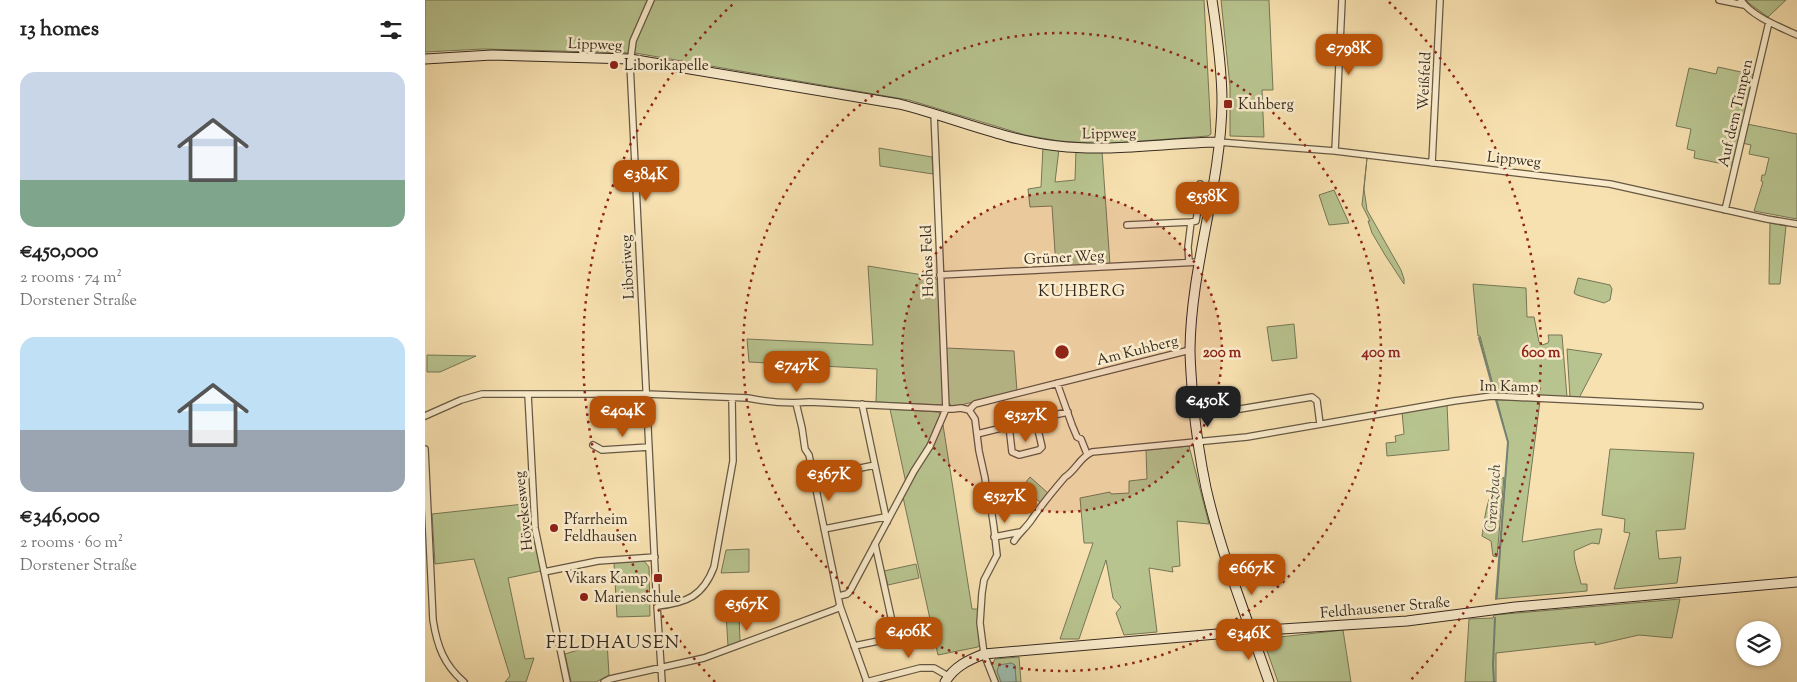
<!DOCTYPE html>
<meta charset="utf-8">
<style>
body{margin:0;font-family:"Sorts Mill Goudy",serif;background:#f2f2f2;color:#222;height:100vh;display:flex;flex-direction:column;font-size:19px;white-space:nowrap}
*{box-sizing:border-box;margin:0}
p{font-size:16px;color:#767676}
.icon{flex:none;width:28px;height:28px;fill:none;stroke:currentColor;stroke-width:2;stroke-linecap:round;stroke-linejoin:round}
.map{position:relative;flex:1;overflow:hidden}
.details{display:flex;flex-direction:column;background:#fff;width:425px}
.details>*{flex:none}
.controls{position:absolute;left:1311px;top:621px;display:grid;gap:10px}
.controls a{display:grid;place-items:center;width:45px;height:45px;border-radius:50%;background:#fff;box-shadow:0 1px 4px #0004;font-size:25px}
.price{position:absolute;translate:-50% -42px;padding:0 11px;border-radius:10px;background:#b45309;color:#fff;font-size:16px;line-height:32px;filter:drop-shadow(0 1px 2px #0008)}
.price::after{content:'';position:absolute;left:50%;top:30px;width:15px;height:11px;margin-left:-8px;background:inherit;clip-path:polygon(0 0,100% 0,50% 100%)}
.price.selected{background:#222;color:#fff}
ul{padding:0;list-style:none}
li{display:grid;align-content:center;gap:10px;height:265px;padding:0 20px}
li span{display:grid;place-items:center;height:155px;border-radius:15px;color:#555}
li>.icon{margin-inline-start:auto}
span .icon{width:90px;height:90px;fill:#fffc;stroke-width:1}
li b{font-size:21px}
h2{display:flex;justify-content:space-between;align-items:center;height:60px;padding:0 20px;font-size:21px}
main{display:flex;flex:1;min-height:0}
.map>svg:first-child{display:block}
.green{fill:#b8c48f;stroke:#767758}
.water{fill:#9dbdaf;stroke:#738276}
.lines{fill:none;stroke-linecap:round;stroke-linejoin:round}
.stream{stroke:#738276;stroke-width:2}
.street-casing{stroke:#665844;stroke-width:8}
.secondary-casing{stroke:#352a20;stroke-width:11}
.street{stroke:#faeccc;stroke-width:5.5}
.secondary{stroke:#faeccc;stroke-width:9}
.ring{fill:none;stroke:#8f2418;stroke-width:2.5;stroke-dasharray:2.5 5}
.poi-dot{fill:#8f2418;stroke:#faeccc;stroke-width:2}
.labels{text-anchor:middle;stroke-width:5;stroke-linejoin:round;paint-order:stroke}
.street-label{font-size:15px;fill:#352a20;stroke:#faeccc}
.poi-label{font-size:15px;fill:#352a20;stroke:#faeccc;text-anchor:start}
.neighbourhood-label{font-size:16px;letter-spacing:1px;fill:#352a20;stroke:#faeccc}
.water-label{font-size:16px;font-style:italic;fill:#4f4f44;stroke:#faeccc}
.quarter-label{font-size:18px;letter-spacing:1px;fill:#352a20;stroke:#faeccc}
.centre{fill:#8f2418;stroke:#faeccc;stroke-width:2.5}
.ring-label{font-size:15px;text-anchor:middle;font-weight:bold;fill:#8f2418;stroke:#faeccc;stroke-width:5;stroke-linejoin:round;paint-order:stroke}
</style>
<main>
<section class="details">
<h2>13 homes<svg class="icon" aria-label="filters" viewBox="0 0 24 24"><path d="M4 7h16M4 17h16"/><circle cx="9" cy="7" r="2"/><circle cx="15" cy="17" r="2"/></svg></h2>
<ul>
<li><span style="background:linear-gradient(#c9d6e8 70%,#7fa58c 0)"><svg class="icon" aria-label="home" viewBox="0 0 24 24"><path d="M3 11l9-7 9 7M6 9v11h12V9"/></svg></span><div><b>€450,000</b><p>2 rooms · 74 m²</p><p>Dorstener Straße</p></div></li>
<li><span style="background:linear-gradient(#bfe0f5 60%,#9aa5b1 0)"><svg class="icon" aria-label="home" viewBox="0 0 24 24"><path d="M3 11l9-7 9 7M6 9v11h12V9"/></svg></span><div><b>€346,000</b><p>2 rooms · 60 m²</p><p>Dorstener Straße</p></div></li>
</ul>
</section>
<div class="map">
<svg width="1372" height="682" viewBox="0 0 1372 682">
<rect width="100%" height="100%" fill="#f8e1b0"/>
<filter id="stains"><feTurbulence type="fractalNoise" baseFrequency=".004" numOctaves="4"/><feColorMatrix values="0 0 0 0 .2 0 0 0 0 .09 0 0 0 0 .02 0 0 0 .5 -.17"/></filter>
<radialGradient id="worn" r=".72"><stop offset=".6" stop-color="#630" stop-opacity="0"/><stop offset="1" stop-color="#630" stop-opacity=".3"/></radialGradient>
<path class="green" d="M0,0H779L786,134L783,136L677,144L634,141L600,135L484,100L210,53L58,49L0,52Z
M796,0H844L848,90H837L839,137L805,136V86Z
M1321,0H1361L1343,17L1325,4Z
M1293,67L1330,75L1308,166L1269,158L1270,151L1262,149L1266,129L1251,126L1264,68L1291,74Z
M1322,124L1372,134V219L1329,211L1338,182L1336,181L1337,175H1340L1344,158L1324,154L1326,145L1317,143Z
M618,147L634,149L630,182L650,180L651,150L677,151L685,265L631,267L627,206L605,207L603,189L616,187Z
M454,148L507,157L508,174L455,166Z
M942,158L939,189L942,210L976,270L979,279V284L960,255L947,233L943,221H945L937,205Z
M909,190L924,223L904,225L894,195Z
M1345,223L1361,226L1355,284H1344Z
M443,266L510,277L513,281L519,404L516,405L451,402L452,369L324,362L322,339L448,345Z
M1153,278L1185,285L1187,289L1185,300L1179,303L1152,295L1149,293Z
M1048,284L1101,288L1102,317H1109L1114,342L1117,345L1123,343L1124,340L1123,335H1137L1142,397L1070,392L1055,336H1053Z
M869,324L872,358L847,361L842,327Z
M521,348L589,351L592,391L528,407L523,402Z
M1142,349L1177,354L1154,398L1145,397Z
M2,355L51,356L15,372H2Z
M1072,400L1115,401L1097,542L1172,529H1177L1174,544L1167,543L1149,551C1149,564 1154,573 1156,584H1162V591L1072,599L1083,442Z
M1022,404L1024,450L962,456L961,443L971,442L970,436L979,434L977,412Z
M465,409L514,412L517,417L481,483Z
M518,425L547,609H553L555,644L553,647L513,655L478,497Z
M764,446L784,524L752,521L755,566L747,567L748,572L724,568L732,632L699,635L691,613L696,607L688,598L681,560L654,639H635L668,543H659L655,498L685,492L686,494L704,493V481L722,479L721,450Z
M1185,449L1269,453L1260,529L1231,531L1234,559L1256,557L1252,583L1189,589L1205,533L1199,532L1200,519L1177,515Z
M605,477L624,494L616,503L597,487Z
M1079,477L1072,557L1068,556L1066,541L1057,536C1060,517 1062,489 1079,477Z
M99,504L103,508L116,571L83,578L100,659L109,658L101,682H80L85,676L49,559L10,564L7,514Z
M324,549V572L296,573L301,550Z
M219,561L224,567L225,616L192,617L189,563Z
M491,564L494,578L463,585L459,571Z
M1255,599L1247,638L1214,635L1170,645V642L1071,653V682H1040L1044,619L1068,618L1069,615Z
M301,614H314L315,641L303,646Z
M918,630L926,682H853L840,645L841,642L846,638Z
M182,641L184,675L171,682H146L140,654Z
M594,657L596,682H591L590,665L586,663L572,671L576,682H573L566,667L570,659Z"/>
<path class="water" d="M586,663L590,665L591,682H576L572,671L574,665Z"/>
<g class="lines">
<path class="stream" d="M1054,338L1069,392
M1071,599L1083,442L1071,400
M1069,682L1068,665L1070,618"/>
<g class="street-casing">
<path id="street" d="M226,0L208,41L205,64L231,590L237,682
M1294,0L1319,5
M1316,0C1326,16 1355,27 1372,35
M793,142L910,151L1185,184L1342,219L1372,224
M910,151L917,0
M1007,163L1015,0
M1300,210L1344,22
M702,225L766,222
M764,262L763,247L766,222L771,221L774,203L775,184
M515,275L775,262
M632,383L647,425L652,437L656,439L662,454
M103,394L110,528L142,682
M371,403L377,428L380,449L384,455L415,606L442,682
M437,404L462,522
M804,405L815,409L887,397L892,401L895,424
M544,410L550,419L554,451L560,478L563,503L566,508L569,528L572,555
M0,416L36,400L57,394H221L323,398C343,402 364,404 384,402L528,409L536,408L544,410L550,404L765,350
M584,426L587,452L594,455L614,450L617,447L611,421
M552,434L597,423L611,421L615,418L643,412
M168,445L177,450L224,447
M0,449L8,620C12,646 19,665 39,682
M388,478L450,465
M399,529L460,517
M569,537L595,532
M589,541C594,533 602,527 607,519C617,504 628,491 640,477C651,470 655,457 667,452L822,437L1029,401L1067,396L1275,406
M119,572L173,561L230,557
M414,596L422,594L425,591L489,471L505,446L521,409L509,113
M232,606C262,603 278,596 289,567L308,461L307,398
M429,646L468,638L470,635L450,544
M179,682L185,679L279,658L411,609L415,606
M441,682L495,668H509L523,676
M570,682L559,654L555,623L557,593L559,580L572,555"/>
</g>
<g class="secondary-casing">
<path id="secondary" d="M787,0C792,33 797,68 797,102C796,185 766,266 765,349C765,366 767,384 768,402C771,431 775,459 781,488C796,554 822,618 844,682
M0,59L67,55L205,59L474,104C527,117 578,140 633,146C686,152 740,143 793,142
M520,682C529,667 543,660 559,654L827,631L982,621L1090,607L1372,582"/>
</g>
<use href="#street" class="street"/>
<use href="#secondary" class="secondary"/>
</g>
<circle cx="637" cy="352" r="160" fill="#8f2418" fill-opacity=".12"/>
<g class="ring">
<circle cx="637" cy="352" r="160"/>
<circle cx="637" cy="352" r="319"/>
<path d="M290 682A479 479 0 0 1 310 2M964 2A479 479 0 0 1 984 682"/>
</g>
<g class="poi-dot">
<circle cx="189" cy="65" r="5"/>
<rect x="798" y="99" width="10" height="10" rx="2.5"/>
<circle cx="129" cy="528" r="5"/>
<rect x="228" y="573" width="10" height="10" rx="2.5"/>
<circle cx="159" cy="597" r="5"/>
</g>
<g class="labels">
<g class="street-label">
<text transform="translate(170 44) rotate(2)" y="5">Lippweg</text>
<text transform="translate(999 81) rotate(-87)" y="5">Weißfeld</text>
<text transform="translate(1310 113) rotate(-77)" y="5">Auf dem Timpen</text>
<text transform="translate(684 133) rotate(-1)" y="5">Lippweg</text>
<text transform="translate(1089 159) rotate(6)" y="5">Lippweg</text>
<text transform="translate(639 257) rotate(-3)" y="5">Grüner Weg</text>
<text transform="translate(502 261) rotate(-92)" y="5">Hohes Feld</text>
<text transform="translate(202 267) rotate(-93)" y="5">Liboriweg</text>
<text transform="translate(712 350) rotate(-14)" y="5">Am Kuhberg</text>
<text transform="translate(1084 386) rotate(1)" y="5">Im Kamp</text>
<text transform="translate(98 511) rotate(-96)" y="5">Hövekesweg</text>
<text transform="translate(960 607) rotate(-5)" y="5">Feldhausener Straße</text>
</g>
<g class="poi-label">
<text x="199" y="70">Liborikapelle</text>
<text x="813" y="109">Kuhberg</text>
<text x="139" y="524">Pfarrheim<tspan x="139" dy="17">Feldhausen</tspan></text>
<text x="223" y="583" text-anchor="end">Vikars Kamp</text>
<text x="169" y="602">Marienschule</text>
</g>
<g class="neighbourhood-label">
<text x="657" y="296">KUHBERG</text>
</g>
<g class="water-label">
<text transform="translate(1067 498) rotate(-86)" y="6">Grenzbach</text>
</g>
<g class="quarter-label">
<text x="188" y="648">FELDHAUSEN</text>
</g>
</g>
<circle cx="637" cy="352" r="8" class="centre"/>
<g class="ring-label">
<text x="797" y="357">200 m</text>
<text x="956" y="357">400 m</text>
<text x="1116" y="357">600 m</text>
</g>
<rect width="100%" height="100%" filter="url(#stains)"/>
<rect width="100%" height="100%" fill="url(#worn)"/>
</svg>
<div class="controls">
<a><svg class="icon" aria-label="layers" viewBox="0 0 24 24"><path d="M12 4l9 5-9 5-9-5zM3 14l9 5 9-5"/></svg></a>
</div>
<b class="price" style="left:924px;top:76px">€798K</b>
<b class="price" style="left:221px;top:202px">€384K</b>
<b class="price" style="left:782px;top:224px">€558K</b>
<b class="price" style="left:372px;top:393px">€747K</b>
<b class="price selected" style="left:783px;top:428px">€450K</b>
<b class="price" style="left:198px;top:438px">€404K</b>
<b class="price" style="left:601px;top:443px">€527K</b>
<b class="price" style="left:404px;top:502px">€367K</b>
<b class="price" style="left:580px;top:524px">€527K</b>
<b class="price" style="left:827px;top:596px">€667K</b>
<b class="price" style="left:322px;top:632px">€567K</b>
<b class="price" style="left:484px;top:659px">€406K</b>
<b class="price" style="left:824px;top:661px">€346K</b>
</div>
</main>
